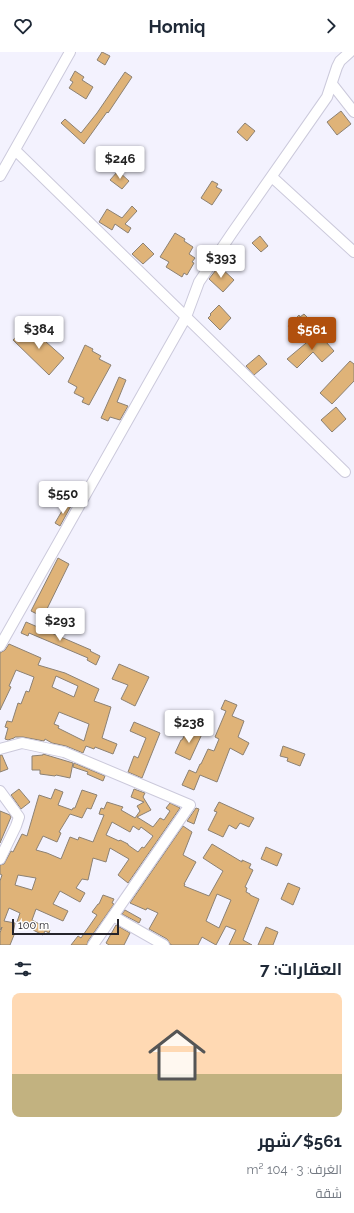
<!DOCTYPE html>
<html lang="ar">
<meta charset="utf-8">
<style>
body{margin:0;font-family:Raleway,Cairo,sans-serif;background:#f6f6f7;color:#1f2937;direction:rtl;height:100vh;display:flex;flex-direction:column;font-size:15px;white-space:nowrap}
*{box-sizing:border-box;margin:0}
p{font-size:13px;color:#747a83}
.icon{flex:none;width:22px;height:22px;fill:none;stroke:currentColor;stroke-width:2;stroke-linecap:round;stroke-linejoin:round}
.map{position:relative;height:893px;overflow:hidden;direction:ltr}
.panel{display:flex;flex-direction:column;background:#fff;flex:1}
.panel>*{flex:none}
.scale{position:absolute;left:12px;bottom:10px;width:107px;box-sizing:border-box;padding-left:4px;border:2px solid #25242b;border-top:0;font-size:11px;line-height:14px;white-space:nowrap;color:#25242b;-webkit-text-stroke:3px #fff;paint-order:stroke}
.price{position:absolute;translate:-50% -34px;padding:0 9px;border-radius:4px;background:#fff;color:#222;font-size:13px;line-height:26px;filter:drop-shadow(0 1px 2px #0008)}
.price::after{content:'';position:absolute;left:50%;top:24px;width:12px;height:9px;margin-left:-6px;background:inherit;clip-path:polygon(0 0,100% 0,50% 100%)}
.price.on{background:#b1500d;color:#fff}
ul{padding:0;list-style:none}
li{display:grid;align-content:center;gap:8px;height:212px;padding:0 12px}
li span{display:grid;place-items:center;height:124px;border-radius:8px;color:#555}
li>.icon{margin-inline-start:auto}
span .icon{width:72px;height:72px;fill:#fffc;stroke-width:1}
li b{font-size:17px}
h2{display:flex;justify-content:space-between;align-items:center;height:48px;padding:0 12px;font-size:17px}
header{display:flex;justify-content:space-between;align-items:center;height:52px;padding:0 12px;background:#fff;font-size:18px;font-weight:700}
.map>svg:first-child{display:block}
.building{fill:#dfb378;stroke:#8c8173;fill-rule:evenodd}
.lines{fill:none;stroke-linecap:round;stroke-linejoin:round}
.minor-casing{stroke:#cbc9db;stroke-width:12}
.minor{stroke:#fff;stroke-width:10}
</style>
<header><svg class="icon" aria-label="forward" viewBox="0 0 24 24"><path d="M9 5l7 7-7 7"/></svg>Homiq<svg class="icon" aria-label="heart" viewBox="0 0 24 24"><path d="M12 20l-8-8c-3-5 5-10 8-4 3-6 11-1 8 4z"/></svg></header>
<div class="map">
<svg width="354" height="893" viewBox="0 0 354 893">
<rect width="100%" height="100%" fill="#f3f2fe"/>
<path class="building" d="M102,0L110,4L105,13L97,8Z
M75,19L84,25L82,28L93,35L86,47L69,36L73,30L70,28Z
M125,20L132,25L108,61L107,60L84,92L61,71L65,67L81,81L97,61Z
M341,59L351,72L337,83L327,70Z
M245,71L255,79L247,89L237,80Z
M118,119L129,129L122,137L110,128Z
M212,129L218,132L216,135L222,138L212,153L201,146Z
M132,154L137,159L125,172L131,176L128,181L115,172L112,178L99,170L107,157L122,166Z
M175,181L185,187L184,189L193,195L189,202L195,206L192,210L194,211L187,223L184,221L182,225L166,215L169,210L160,205Z
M260,184L268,194L261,200L252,191Z
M143,191L154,202L143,212L132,202Z
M219,214L234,228L223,240L209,227Z
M219,253L231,266L220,278L208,266L211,263L210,262Z
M304,262L308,266L304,269L309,274L298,285L288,274L299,263L300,265Z
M27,273L64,306L49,323L13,288Z
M318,281L334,299L322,310L313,300L297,316L287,307Z
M85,293L93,297L92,299L101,304L99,307L111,313L89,353L82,350L84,346L74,341L77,335L68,330Z
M259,303L267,312L254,323L246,314Z
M350,309L354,312V329L332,352L320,341Z
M119,325L126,328L117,350L128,354L120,368L110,365L108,369L101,366Z
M336,355L346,367L332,380L321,368Z
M66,452L71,454L60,474L55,471Z
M58,506L69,512L43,565L31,559Z
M26,570L91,598L90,599L100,604L96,613L87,608L88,606L29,581L28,584L21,581Z
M9,592L41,606L38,613L65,621L99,637L94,649L111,655L102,686L117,692L113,702L95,695L94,697L86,694L83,701L66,694L52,691L45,687L44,689L23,685H15L14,686L8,688L5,687L8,676L5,675L7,669L12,670L18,651L21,652L26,639L29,640L34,625L16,618L9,634L11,635L0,658V601L5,598ZM56,624L78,634L74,645L52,635ZM59,660L89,672L84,689L58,676L59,674L54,672Z
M119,612L149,625L135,654L121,647L128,633L112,627Z
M225,648L237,653L232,664L244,669L238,685L249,691L243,703L230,696L217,730L200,723L194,738L182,733L189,718L196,721L200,712H201L208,697L214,699L219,687L215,685L226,659L221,657Z
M134,670L160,681L142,726L128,720L134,704L138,706L146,686L130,679Z
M189,675L202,682L190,708L175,701L181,688H182Z
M283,694L305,702L300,714L287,709L288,706L280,704Z
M43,702L73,711L70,726L56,723L55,724L40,722V718H32V704L43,703Z
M0,703H2L8,717L0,720Z
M74,711L105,724L103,729L87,722L88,720L73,715Z
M19,737L30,750L21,757L11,743Z
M55,737L63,740L58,753L72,758L73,756H75L82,738L97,743L91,757L87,756L82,766L70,762L59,780L61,781L57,790L43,784L36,798L47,801L61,807L70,785L78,788L79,785L93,790L104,763L99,762L101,756L104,757L107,750L123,755L121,758L135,766L140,759L137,754L144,750L131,745L134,737L145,741L143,745L151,758L137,765L153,775L160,766L164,768L170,759L166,756L170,751L180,756L128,831L118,823L129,807L110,796L106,810L93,806L88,828L82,827L76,836L85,841L80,850L60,839L53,852L68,859L63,869L36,857L32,868L50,878L49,881L45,879L43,883L33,878L34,876L17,870L20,861L9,856L4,869L15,871L13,882L14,883L10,893H0V881L2,875L0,878V829L2,823L0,822V813L4,812L11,799L13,800L22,782L27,784L39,743L51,747ZM112,770L130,780L133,774L139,778L141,775L153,784L144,796L142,795L138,800L128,793V792L120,788L119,789L106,783ZM18,823L36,826L32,838L15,833Z
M219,750L254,766L249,775L240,771L236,777L229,773L223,785L208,778L217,760L214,759Z
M196,756L199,757L194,772L187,769Z
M0,759L10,763L11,765L0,791Z
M183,774L192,780L183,803L196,810L184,832H185L184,834L209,844L223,819L203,806L212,792L242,810V808L251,812L249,816L253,818L245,835L247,836L246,840L250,842V843L259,847L243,888L252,893H229L236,878L226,874L216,893L202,885L198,893H172L170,892L167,887L149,877L158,861L147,856L146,858L130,851ZM217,842L231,848L219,876L206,869Z
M266,795L282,802L277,814L261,807Z
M288,831L300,836L293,853L281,847Z
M103,843L114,847L112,851L114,852L88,889L87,893H71L78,884L81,886L97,863L92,860L98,852H99Z
M125,858L141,867L139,871L122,862Z
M116,873L130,881L124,893H109L106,891Z
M266,875L278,880L273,893H258Z"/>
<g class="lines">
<g class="minor-casing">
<path id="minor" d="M332,32L354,60
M15,98L345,420
M0,124L70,0
M272,125L354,200
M0,594L186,265L199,230L232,181L327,45L337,15L340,9L350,0
M0,697L22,691L64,700L190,753L93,893
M0,739L19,765L16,774L0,807
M113,864L164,893"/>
</g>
<use href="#minor" class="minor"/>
</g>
</svg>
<div class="scale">100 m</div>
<b class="price" style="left:120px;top:128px">$246</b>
<b class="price" style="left:221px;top:227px">$393</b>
<b class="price" style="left:39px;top:298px">$384</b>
<b class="price on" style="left:312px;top:299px">$561</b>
<b class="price" style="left:63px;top:463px">$550</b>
<b class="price" style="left:60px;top:590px">$293</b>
<b class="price" style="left:189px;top:692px">$238</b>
</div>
<section class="panel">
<h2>العقارات: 7<svg class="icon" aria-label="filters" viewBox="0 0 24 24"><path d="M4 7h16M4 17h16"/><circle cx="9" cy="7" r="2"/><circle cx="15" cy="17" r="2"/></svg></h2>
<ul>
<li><span style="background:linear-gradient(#ffd9b3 65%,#c2b280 0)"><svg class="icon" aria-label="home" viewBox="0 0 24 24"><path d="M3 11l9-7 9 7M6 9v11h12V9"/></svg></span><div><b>$561/شهر</b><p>الغرف: 3 · 104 m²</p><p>شقة</p></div></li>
</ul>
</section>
